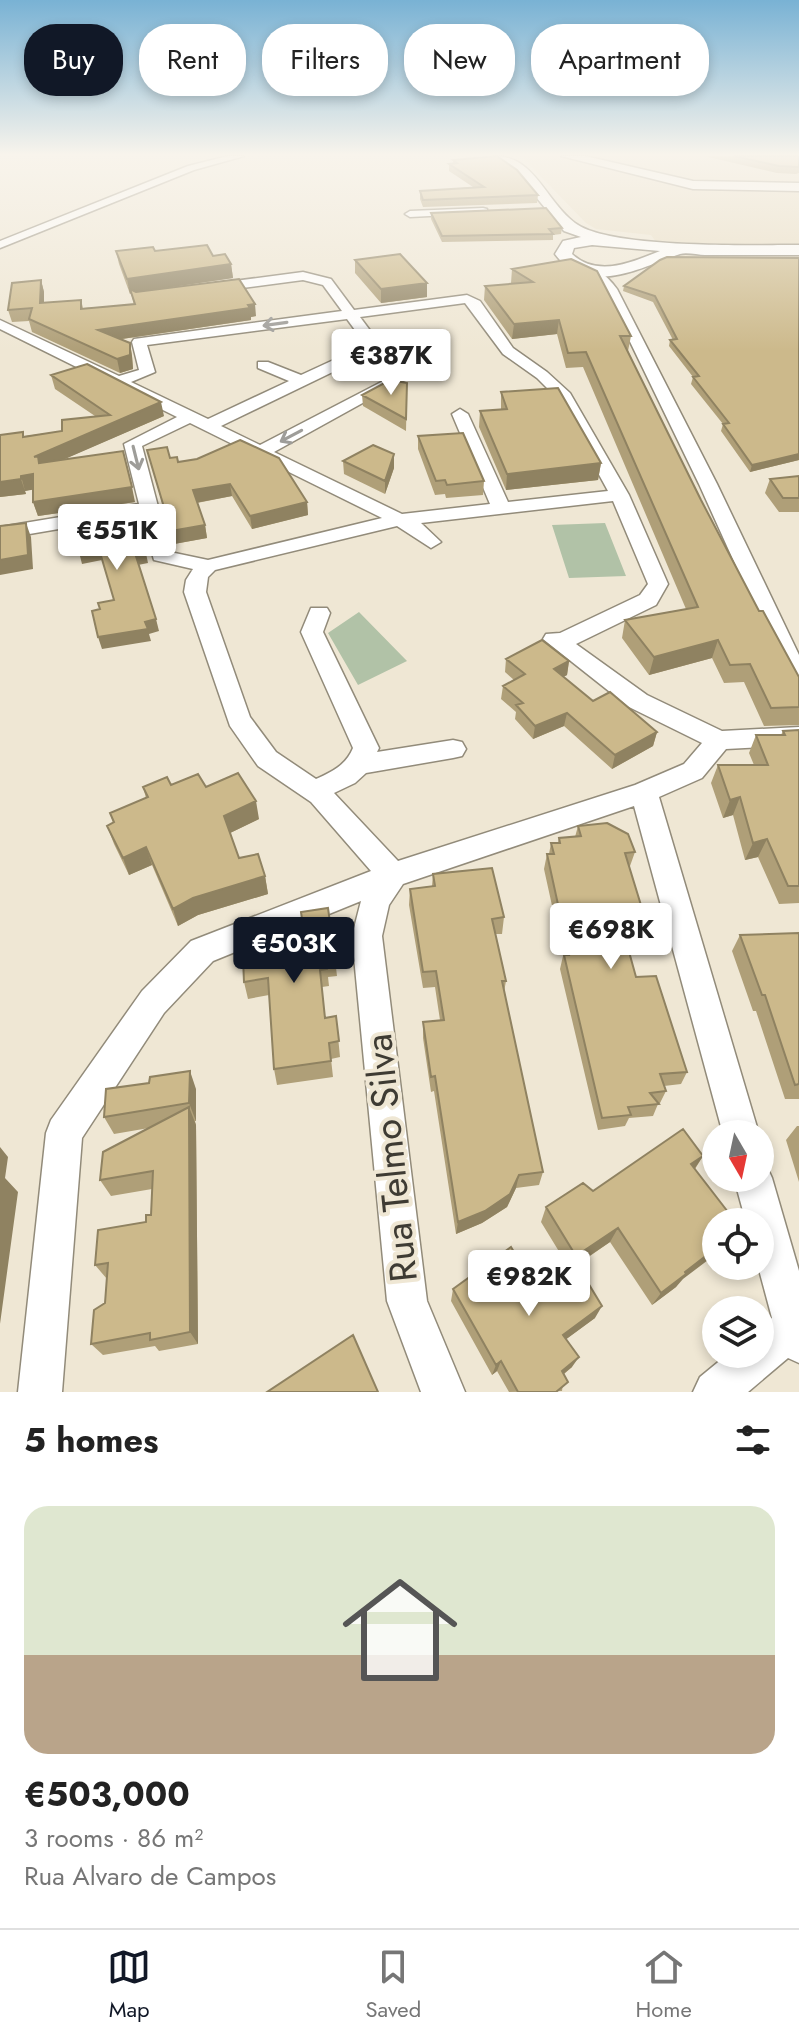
<!DOCTYPE html>
<meta charset="utf-8">
<style>
body{margin:0;font-family:Jost,sans-serif;background:#f2f2f2;color:#222;height:100vh;display:flex;flex-direction:column;font-size:30px;white-space:nowrap}
*{box-sizing:border-box;margin:0}
p{font-size:26px;color:#767676}
.icon{flex:none;width:44px;height:44px;fill:none;stroke:currentColor;stroke-width:2;stroke-linecap:round;stroke-linejoin:round}
.map{position:relative;height:1392px;overflow:hidden}
.drawer{display:flex;flex-direction:column;background:#fff;flex:1}
.drawer>*{flex:none}
.top-card{position:absolute;left:24px;top:24px;width:752px;height:72px;display:flex;gap:16px}
.needle{width:52px;rotate:171deg}
.controls{position:absolute;left:702px;top:1120px;display:grid;gap:16px}
.controls a{display:grid;place-items:center;width:72px;height:72px;border-radius:50%;background:#fff;box-shadow:0 4px 12px #0003;font-size:40px}
.price{position:absolute;translate:-50% -68px;padding:0 18px;border-radius:8px;background:#fff;color:#222;font-size:26px;line-height:52px;filter:drop-shadow(0 2px 4px #0008)}
.price::after{content:'';position:absolute;left:50%;top:48px;width:24px;height:18px;margin-left:-12px;background:inherit;clip-path:polygon(0 0,100% 0,50% 100%)}
.price.active{background:#111827;color:#fff}
ul{padding:0;list-style:none}
li{display:grid;align-content:center;gap:16px;height:424px;padding:0 24px}
li span{display:grid;place-items:center;height:248px;border-radius:24px;color:#555}
li>.icon{margin-inline-start:auto}
span .icon{width:144px;height:144px;fill:#fffc;stroke-width:1}
li b{font-size:34px}
h2{display:flex;justify-content:space-between;align-items:center;height:96px;padding:0 24px;font-size:34px}
.tag{padding:0 28px;border-radius:32px;background:#fff;box-shadow:0 4px 12px #0003;font-size:28px;line-height:72px}
.tag.active{background:#111827;color:#fff}
.dock{display:flex;justify-content:space-around;align-items:center;height:112px;border-top:2px solid #e0e0e0;background:#fff;font-size:22px;color:#767676}
.dock a{display:grid;justify-items:center;gap:4px}
.dock .active{color:#111827}
.map>svg:first-child{display:block}
.built{fill:#e8ddc3}
.green{fill:#b1c2a7}
.lines{fill:none;stroke-linecap:round;stroke-linejoin:round}
.street-casing{stroke:#928b7a;stroke-width:3}
.secondary-casing{stroke:#928b7a;stroke-width:3}
.street{fill:#fff;fill-rule:evenodd}
.secondary{fill:#fff;fill-rule:evenodd}
.wall{fill:#af9f78}
.shaded-wall{fill:#8f8261}
.building{fill:#ccb98b;stroke:#8f8261;stroke-width:2}
.oneway{stroke:#9e9d99}
.labels{text-anchor:middle;stroke-width:8;stroke-linejoin:round;paint-order:stroke}
.near-street-label{font-size:38px;fill:#3e3b33;stroke:#efe7d4}
</style>
<div class="map">
<svg width="799" height="1392" viewBox="0 0 799 1392">
<rect width="100%" height="100%" fill="#efe7d4"/>
<path class="built" d="M521,156H799V260L668,258L651,235L596,229L586,223Z"/>
<path class="green" d="M605,523L626,576L569,578L552,525Z
M359,612L407,661L358,685L328,633Z"/>
<g class="lines">
<g class="street-casing">
<path id="street" d="M228,156H244L194,170L0,248V241L188,166Z
M483,208L487,209V213L410,217L405,214L410,211Z
M573,263C591,262 607,275 617,289L717,484L799,655V687L791,685L787,679L699,484L605,290L596,279L573,269Z
M303,272L331,279L354,310L467,295L480,301L513,348L547,372L570,393L629,495L668,584L656,605L576,644L647,695L722,731L799,727V745L726,749L702,778L659,797L759,1134H723L634,806L403,884L389,905L382,936L427,1301L465,1392H421L387,1301L352,936L361,901L213,961L164,1013L82,1138L62,1392H18L46,1133L51,1120L142,991L191,941L371,871L311,802L258,766L230,726L184,592L186,580L193,569L154,560L141,515L0,539V527L139,504L124,444L177,417L0,329V320L119,376L139,370L132,342L134,339L342,311L323,285L303,280L211,292L205,288L211,284ZM465,303L503,354L537,378L557,398L608,491L508,502L468,414L460,409L452,414L490,504L402,514L274,452L406,379L360,317ZM347,319L366,345L301,375L268,362H258V368L289,381L208,419L131,382L155,372L147,345ZM372,353L389,378L260,445L221,426ZM190,423L382,518L208,560L170,552L142,446ZM613,501L648,584L640,595L560,633L546,634L543,639L629,707L702,743L684,764L635,785L398,861L334,793L355,783L366,773L453,758L462,756L466,749L462,742L453,740L377,752L379,748L323,632L330,613L327,608H311L301,632L353,748C346,765 332,772 316,779L276,752L250,717L206,592L208,577L215,570L397,526L431,548L441,542L421,523Z
M760,1162L766,1165L772,1178L799,1271V1363L788,1358L748,1392H693L700,1377L728,1354H760V1328L772,1318L758,1266L760,1222H746L734,1178H760Z"/>
</g>
<g class="secondary-casing">
<path id="secondary" d="M493,156C535,155 545,201 575,223C609,249 752,245 799,245V255C768,255 736,255 705,255C698,255 687,252 680,254C642,267 587,298 555,254L563,241L581,237L564,231L513,169ZM592,245L660,251C632,262 598,278 572,254L574,248Z
M561,156H585L693,181L799,183V191L693,189Z"/>
</g>
<use href="#street" class="street"/>
<use href="#secondary" class="secondary"/>
</g>
<path class="wall" d="M704,156H799V173L796,174L777,173Z
M453,160L538,195L537,203L423,207L420,199V191L473,187L449,171V164H453Z
M431,213L562,228L561,234L553,235V240L442,242L431,219Z
M116,251H155L213,256L231,264L233,278L173,287L256,316L251,317V320L122,339L130,343L132,356L133,369L120,373L32,332L29,321L12,322L8,310L41,280L44,292V303L81,300L83,308L134,305L131,293L130,294L119,264Z
M799,258V460L750,472L721,431L723,424L691,384L693,377L669,346L670,340H673L653,302L623,291L624,286Z
M355,260L427,283V297L381,303L355,273Z
M512,269L631,336L628,351L701,500L759,611L799,677V725L764,726L744,682L724,683L712,658L649,675L622,638L625,620L686,609L583,367L566,368L557,334L512,339L484,300L485,286L513,284L511,283Z
M51,375L164,416L64,459L135,502L38,516L33,502V489L25,491L26,494L0,497V435L25,436L62,431L95,416L55,389Z
M407,383L406,431L363,406L362,395Z
M501,392L601,463L598,480L506,490L479,427L480,411L501,410Z
M418,436L484,481L483,495L446,498L445,494L435,495L418,449Z
M147,450L178,462L197,459L307,502L308,515L252,529L232,496L197,503L205,525L207,538L174,544Z
M343,461L394,468L385,494L344,474Z
M799,476V512H779L765,493L770,479Z
M506,659L569,661L567,675L563,677L593,701L657,732L653,746L612,769L564,726L533,739L515,719L516,712L501,699L503,686L514,680L505,672Z
M799,730V903L779,904L758,857L745,860L733,815L723,818L711,783L718,765H754L749,753L756,735H781L783,731Z
M171,785L206,787L259,819L230,833L239,858L265,876L268,894L198,915L178,926L152,865L129,875L114,844L107,826L113,823L110,813L146,798L143,787Z
M578,826L635,852L630,866H629L648,928L643,942L627,943L636,977L687,1072L681,1084L664,1086L666,1091L660,1103L658,1104L653,1116L629,1118L625,1126L598,1130L560,969L563,956L544,869L547,854H549L551,843H558L559,838L575,837Z
M433,874L504,917L502,934H495L506,981L504,992L543,1172L539,1185L516,1188L507,1207L482,1223L456,1234L434,1091L431,1092L423,1038V1022L440,1020L435,987L423,988L409,905L410,889L432,886Z
M302,919L335,959L337,976L328,977L329,986L322,987L325,1018L336,1016L340,1057L331,1059L333,1077L277,1085L274,1069L269,995L248,999L244,982Z
M799,933V1099H785L756,1011H753L732,951L740,935Z
M196,1089V1121H195L196,1125L198,1344L159,1351L155,1346L103,1355L91,1344L105,1303L107,1279L95,1265L146,1222L151,1215L152,1189L111,1196L100,1180L149,1128L114,1134L104,1117Z
M797,1126H799V1182L786,1140Z
M703,1156L695,1169L720,1222L676,1287L652,1305L610,1242L577,1265L595,1318L566,1339L572,1367L564,1374L562,1391L509,1392L497,1371L492,1375L451,1301L453,1289L531,1280L563,1258L541,1222L546,1207L593,1191Z"/>
<path class="shaded-wall" d="M231,264L233,278L131,293L130,289L131,293L130,294L127,279Z
M41,280L44,292V316L40,303Z
M427,283V297L381,303V289Z
M255,304L256,316L251,317V320L101,342L98,330Z
M559,320L557,334L512,339L514,324Z
M130,343L132,356L133,369L120,373L117,359Z
M161,402L164,416L42,469L34,457Z
M394,454V468L385,494V481Z
M799,454V460L750,472L752,465Z
M601,463L598,480L506,490L507,474Z
M33,474L37,489L25,491L21,476Z
M21,479L26,494L0,497V482Z
M230,484L232,496L195,503L193,490Z
M132,487L135,502L38,516L33,502Z
M307,502L308,515L252,529L250,516Z
M26,523L31,537L33,569L0,575V560Z
M205,525L207,538L174,544L171,531Z
M141,529L148,563L138,565L135,553Z
M99,549L102,560L82,564L79,552Z
M156,619L159,631L149,634L151,641L102,649L98,637Z
M718,640L712,658L649,675L654,657Z
M569,661L567,675L552,683L554,669Z
M567,713L564,726L533,739L535,726Z
M657,732L653,746L612,769L615,755Z
M740,797L733,815L723,818L730,800Z
M256,801L259,819L228,834L224,816Z
M767,839L758,857L745,860L753,843Z
M146,847L152,865L129,875L123,858Z
M265,876L268,894L198,915L178,926L173,909L193,898Z
M190,1071L196,1089V1121L189,1103Z
M189,1107L196,1125L198,1344L190,1332Z
M0,1147L8,1157L5,1178L18,1192L0,1324Z
M703,1156L693,1171L691,1164Z
M519,1175L516,1188L507,1207L482,1223L456,1234L458,1222Z
M618,1228L610,1242L570,1269L576,1256Z
M716,1248V1254L683,1279L676,1287L652,1305L661,1293L685,1272Z
M602,1306L595,1318L557,1346L563,1335Z
M579,1357L572,1367L556,1380L562,1371Z
M501,1361L497,1371L492,1375L496,1365Z"/>
<path class="building" d="M497,156L517,170L538,195L423,200L420,191L484,187L449,164L457,163L453,160Z
M734,156H799V167L779,166Z
M546,208L562,228L549,229L553,234L442,236L431,213Z
M207,245L213,256L225,254L231,264L127,279L116,251L153,247L155,251Z
M400,254L427,283L381,289L355,260Z
M667,257L799,258V454L752,465L723,424L729,423L693,377L699,376L670,340L677,339L655,296L624,286L660,260Z
M571,259L597,271L631,336H620L701,500L759,611H763L799,677V707L771,708L750,664L730,665L718,640L654,657L625,620L698,607L586,352L568,353L559,320L514,324L485,286L533,282L512,269Z
M239,279L255,304L248,305L250,308L98,330L130,343V355L117,359L29,319L32,308L8,310L12,283L41,280L40,303L81,300V309L135,304L130,289L136,292Z
M87,364L161,402L34,457L38,456L39,463L123,451L132,487L33,502V474L21,476V479L0,482V435L23,432V437L62,431V420L110,415L51,375Z
M390,380L407,383L406,419L362,395Z
M558,388L601,463L507,474L480,411L507,409L501,392Z
M463,433L484,481L447,485L445,480L436,481L418,436Z
M240,440L279,458L307,502L250,516L230,484L193,490L205,525L171,531L147,450L167,447L170,458L177,457L178,462L197,459Z
M373,445L394,454L385,481L343,461Z
M799,476V498H783L770,479Z
M123,509L127,531L141,529L145,552L135,553L156,619L145,622L148,629L98,637L92,611L100,609L98,603L114,600L99,549L79,552L75,522L71,518Z
M26,523L28,555L0,560V526Z
M542,640L569,661L554,669L593,701L610,692L657,732L615,755L567,713L535,726L516,705L523,703L503,686L525,674L506,659Z
M799,730V886H788L767,839L753,843L740,797L730,800L718,765H768L756,735H785L783,731Z
M238,773L256,801L224,816L239,858L258,854L265,876L193,898L173,909L146,847L123,858L107,826L114,822L110,813L148,797L143,787L167,777L171,785L198,774L206,787Z
M607,823L628,834L635,852L625,853L648,928L623,930L636,977L656,976L687,1072L660,1074L666,1091L650,1093L659,1104L628,1107L631,1115L602,1118L564,955H569L547,854H554L551,843H560L559,838L581,836L578,826Z
M492,868L504,917L492,919L506,981H502L543,1172L519,1175L510,1194L485,1211L458,1222L435,1076L431,1077L423,1022L444,1020L436,971L423,972L410,889L435,886L433,874Z
M328,908L335,959L326,960L327,969L320,970L325,1018L336,1016L339,1041L329,1043L331,1061L274,1069L268,978L244,982L242,934L267,924L302,919L301,912Z
M799,933V1084L795,1085L765,995H762L740,935Z
M190,1071L189,1103L104,1117L106,1089L149,1083L150,1077Z
M189,1107L190,1332L150,1340V1333L91,1344L94,1310L105,1303L108,1263L95,1265L98,1230L146,1222V1215H151L153,1171L100,1180L103,1152Z
M683,1129L703,1156L691,1164L728,1212L719,1219L721,1222H716V1248L685,1272L686,1274L661,1293L618,1228L576,1256L546,1207L583,1183L593,1191Z
M511,1247L531,1280L570,1253L602,1306L563,1335L579,1357L562,1371L568,1382L556,1392H518L501,1361L496,1365L453,1289Z
M353,1335L378,1392H267Z"/>
<defs><path id="oneway-shaft" d="M-6 0H5M1.5-3L5.5 0L1.5 3" fill="none" stroke-width="1.6" stroke-linecap="round" stroke-linejoin="round" transform="scale(2)"/></defs>
<g class="oneway">
<use href="#oneway-shaft" transform="translate(275 324) rotate(172)"/>
<use href="#oneway-shaft" transform="translate(291 436) rotate(152)"/>
<use href="#oneway-shaft" transform="translate(136 458) rotate(76)"/>
</g>
<linearGradient id="sky" x2="0" y2="1"><stop stop-color="#79b2d4"/><stop offset="0.44" stop-color="#f8f4ec"/><stop offset="1" stop-color="#f8f4ec" stop-opacity="0"/></linearGradient>
<rect width="799" height="351" fill="url(#sky)"/>
<g class="labels">
<g class="near-street-label">
<text transform="translate(391 1158) rotate(-96)" y="13">Rua Telmo Silva</text>
</g>
</g>
</svg>
<div class="controls">
<a><svg class="needle" viewBox="-14 -14 28 28"><path d="M0-13l5 13h-10z" fill="#e53935"/><path d="M0 13l5-13h-10z" fill="#767676"/></svg></a>
<a><svg class="icon" aria-label="locate" viewBox="0 0 24 24"><circle cx="12" cy="12" r="6"/><path d="M12 2v4M12 18v4M2 12h4M18 12h4"/></svg></a>
<a><svg class="icon" aria-label="layers" viewBox="0 0 24 24"><path d="M12 4l9 5-9 5-9-5zM3 14l9 5 9-5"/></svg></a>
</div>
<b class="price" style="left:391px;top:397px">€387K</b>
<b class="price" style="left:117px;top:572px">€551K</b>
<b class="price" style="left:611px;top:971px">€698K</b>
<b class="price active" style="left:294px;top:985px">€503K</b>
<b class="price" style="left:529px;top:1318px">€982K</b>
<div class="top-card">
<a class="tag active">Buy</a>
<a class="tag">Rent</a>
<a class="tag">Filters</a>
<a class="tag">New</a>
<a class="tag">Apartment</a>
</div>
</div>
<section class="drawer">
<h2>5 homes<svg class="icon" aria-label="filters" viewBox="0 0 24 24"><path d="M4 7h16M4 17h16"/><circle cx="9" cy="7" r="2"/><circle cx="15" cy="17" r="2"/></svg></h2>
<ul>
<li><span style="background:linear-gradient(#dfe7d0 60%,#b9a48a 0)"><svg class="icon" aria-label="home" viewBox="0 0 24 24"><path d="M3 11l9-7 9 7M6 9v11h12V9"/></svg></span><div><b>€503,000</b><p>3 rooms · 86 m²</p><p>Rua Alvaro de Campos</p></div></li>
</ul>
</section>
<nav class="dock">
<a class="active"><svg class="icon" aria-label="map" viewBox="0 0 24 24"><path d="M3 6l6-2 6 2 6-2v14l-6 2-6-2-6 2zM9 4v14M15 6v14"/></svg>Map</a>
<a><svg class="icon" aria-label="saved" viewBox="0 0 24 24"><path d="M7 4h10v16l-5-4-5 4z"/></svg>Saved</a>
<a><svg class="icon" aria-label="home" viewBox="0 0 24 24"><path d="M3 11l9-7 9 7M6 9v11h12V9"/></svg>Home</a>
</nav>
